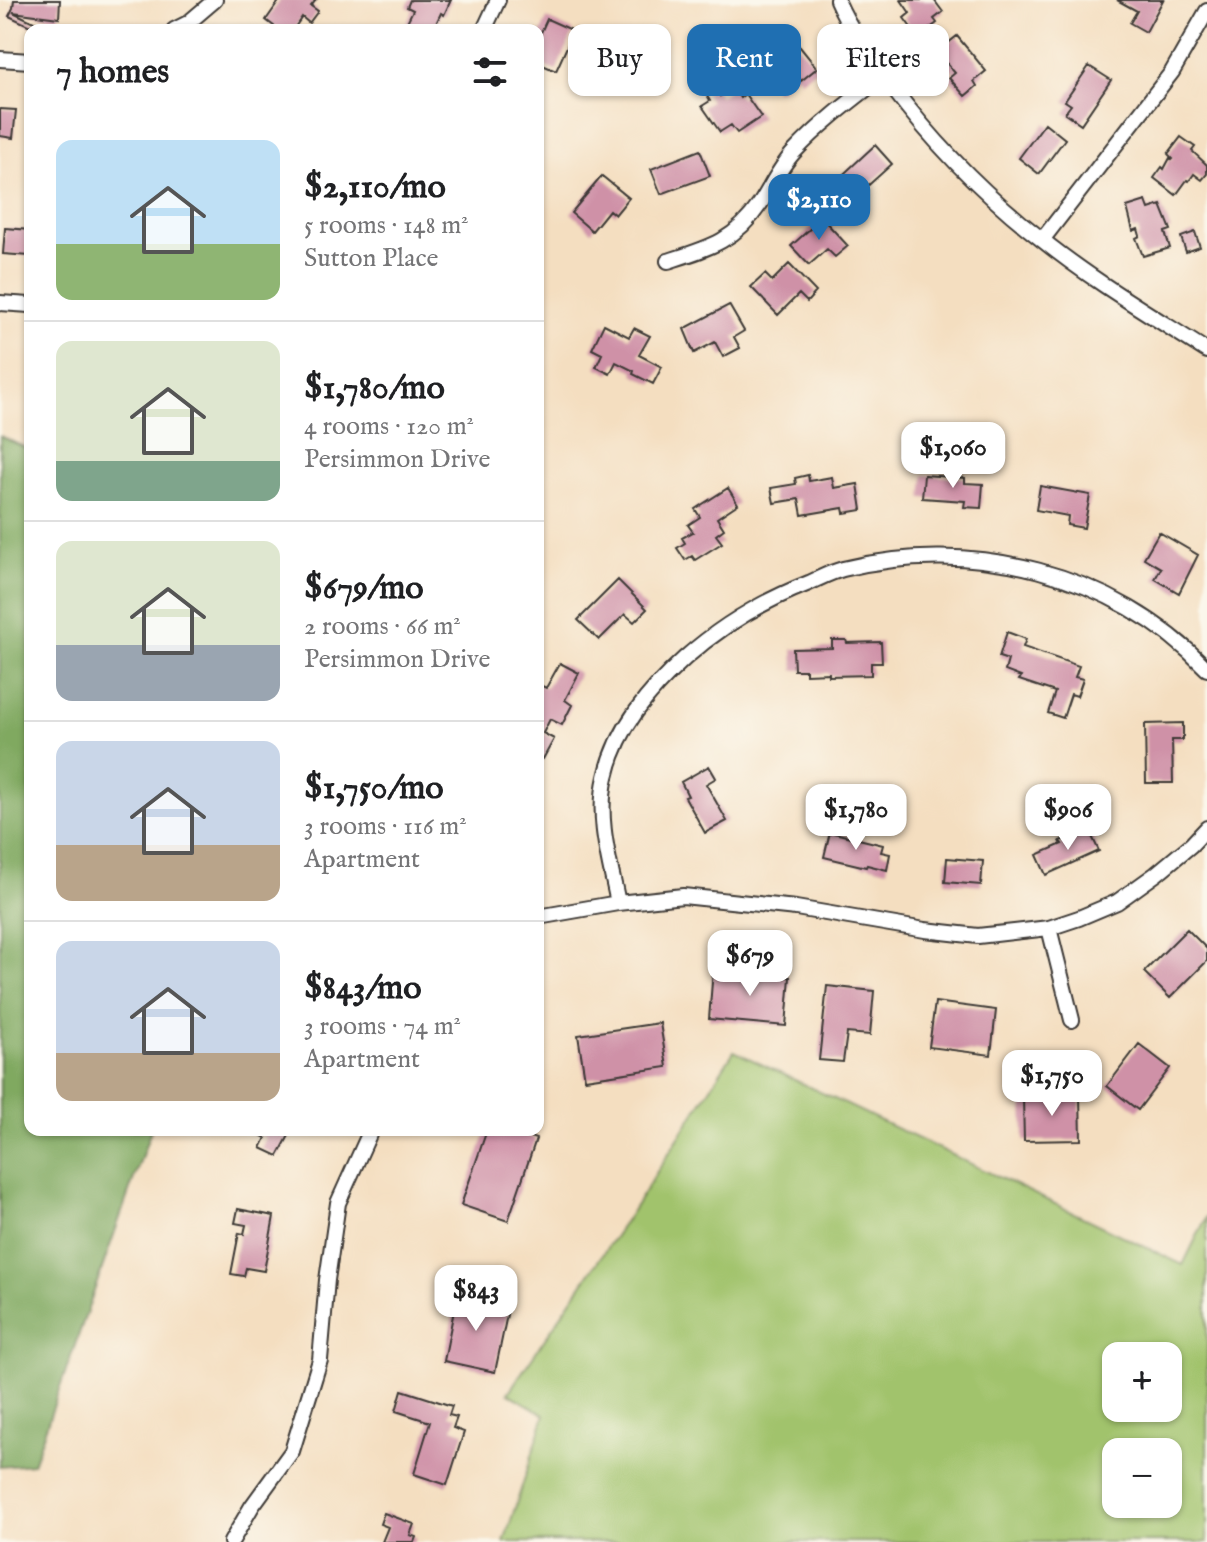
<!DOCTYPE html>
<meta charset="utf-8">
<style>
body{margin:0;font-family:"IM FELL English",serif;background:#f2f2f2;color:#202124;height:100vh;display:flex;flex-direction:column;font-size:30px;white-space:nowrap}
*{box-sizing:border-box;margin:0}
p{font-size:26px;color:#757577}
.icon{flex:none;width:44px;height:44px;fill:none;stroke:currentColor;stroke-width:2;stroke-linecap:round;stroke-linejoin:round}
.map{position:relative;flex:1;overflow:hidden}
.drawer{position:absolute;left:24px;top:24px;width:520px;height:1112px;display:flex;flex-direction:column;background:#fff;border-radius:16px;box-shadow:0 2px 6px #0004}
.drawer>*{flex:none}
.guide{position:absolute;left:568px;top:24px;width:518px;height:72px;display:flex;gap:16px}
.controls{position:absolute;left:1102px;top:1342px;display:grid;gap:16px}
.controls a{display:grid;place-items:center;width:80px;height:80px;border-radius:16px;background:#fff;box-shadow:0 2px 6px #0004;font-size:40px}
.price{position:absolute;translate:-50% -68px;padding:0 18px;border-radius:16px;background:#fff;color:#222;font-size:26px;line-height:52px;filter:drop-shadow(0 2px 4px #0008)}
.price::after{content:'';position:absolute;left:50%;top:48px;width:24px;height:18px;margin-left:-12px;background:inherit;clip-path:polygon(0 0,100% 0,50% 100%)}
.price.active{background:#1f6fb2;color:#fff}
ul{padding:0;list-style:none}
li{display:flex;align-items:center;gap:24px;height:200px;padding:0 32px}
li+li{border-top:2px solid #e0e0e0}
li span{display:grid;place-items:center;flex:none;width:224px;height:160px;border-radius:16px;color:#555}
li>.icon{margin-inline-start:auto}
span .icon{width:96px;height:96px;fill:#fffc;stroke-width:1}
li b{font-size:34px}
h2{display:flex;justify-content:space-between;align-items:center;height:96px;padding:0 32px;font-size:34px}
.pill{padding:0 28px;border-radius:16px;background:#fff;box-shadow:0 2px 6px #0004;font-size:28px;line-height:72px}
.pill.active{background:#1f6fb2;color:#fff}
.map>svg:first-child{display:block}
.green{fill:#a1c36c;stroke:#5e7044;stroke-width:2;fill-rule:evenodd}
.forest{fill:#80a960;stroke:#4e623e;stroke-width:2}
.building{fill:#cf91a7}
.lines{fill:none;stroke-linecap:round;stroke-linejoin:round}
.street-casing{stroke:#3c3935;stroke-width:18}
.street{stroke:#fff;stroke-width:14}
</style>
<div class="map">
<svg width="1207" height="1542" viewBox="0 0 1207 1542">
<rect width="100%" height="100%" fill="#fbf7ec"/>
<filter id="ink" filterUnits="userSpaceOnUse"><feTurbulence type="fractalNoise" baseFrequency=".0125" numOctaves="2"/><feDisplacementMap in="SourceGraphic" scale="16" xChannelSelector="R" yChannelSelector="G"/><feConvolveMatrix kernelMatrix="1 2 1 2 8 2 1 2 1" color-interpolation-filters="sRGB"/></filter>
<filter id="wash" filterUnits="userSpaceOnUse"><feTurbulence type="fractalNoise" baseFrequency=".006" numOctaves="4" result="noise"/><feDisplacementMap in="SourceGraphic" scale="32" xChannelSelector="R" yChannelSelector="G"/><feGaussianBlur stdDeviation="1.8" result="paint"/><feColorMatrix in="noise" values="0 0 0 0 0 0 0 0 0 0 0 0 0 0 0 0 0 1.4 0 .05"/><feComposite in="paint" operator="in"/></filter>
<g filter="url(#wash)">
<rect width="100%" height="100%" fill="#f4dec0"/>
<path class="green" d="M734,1051L1183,1265L1207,1216V1542H504L545,1415L508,1393L630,1214ZM1168,1356V1408H1116V1356ZM1168,1452V1504H1116V1452Z"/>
<path class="forest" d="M0,436L30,450V1130H151L33,1464L0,1467Z"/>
<g id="blocks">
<path class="building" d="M14,0H60L59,18L13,12L42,26L28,25L9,16L13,8Z
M280,0H316L311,6L318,11L309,23L302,17L293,30H279L266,20Z
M410,0H451L444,15L441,13L433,30H418L406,24L413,10L407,7Z
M901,0H934L943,12L934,19L937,23L918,37L904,18L910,13Z
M1117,0H1163L1146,32L1130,23L1137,11Z
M547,19L574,31L556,71L538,63V39Z
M957,36L986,71L974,81L977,86L965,96L949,78L955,73L937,52Z
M796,42L817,68L801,81L797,75L777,91L760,71Z
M1089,66L1111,80L1081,124L1065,113L1071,105L1065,101Z
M714,87L720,96L733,87L740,98L745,94L761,117L737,133L731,125L720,132L702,106L710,101L705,93Z
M0,109L16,110L13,138L0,136Z
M1045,123L1065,139L1039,174L1019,158Z
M1181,137L1195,147L1192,151L1207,165V174L1202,180L1194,174L1189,181L1187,180L1176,195L1154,178L1162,167L1164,169L1170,158L1172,160L1173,159L1168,154Z
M875,145L892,164L862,191L867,196L855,207L834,183Z
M700,150L710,176L661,194L651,169Z
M602,176L629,198L615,215L609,210L592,231L571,213Z
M1146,201L1149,209L1161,205L1171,230L1165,232L1170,248L1143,256L1136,238L1140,236L1138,229L1133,231L1127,207Z
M822,218L848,246L835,257L827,249L809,265L791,246Z
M5,228L30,230V256L3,254Z
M1195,232L1200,247L1186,252L1181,237Z
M789,264L816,292L807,302L799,294L778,315L751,287L765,274L772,281Z
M729,305L744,331L734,337L740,348L723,357L715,342L694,353L684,329Z
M604,324L629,337L634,328L650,336L639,355L662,367L653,384L633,374L634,371L616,362L610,374L596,367L602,354L592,349Z
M808,475L809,481L832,477L834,488L858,484L862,510L844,513L843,508L802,515L799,499L774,503L771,488L796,484L795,478Z
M924,475L965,478V483L983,484L981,508L964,507L965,501L922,498Z
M1040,486L1090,495L1084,528L1067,525L1068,516L1036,510Z
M728,488L738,504L717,518L724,529L716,535L722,543L695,560L692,556L685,560L677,548L685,543L682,538L693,532L688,525L700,517L695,509Z
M1159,532L1198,555L1179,593L1155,579L1161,568L1144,558Z
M618,580L647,609L634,622L625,614L599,640L578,620Z
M1007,632L1026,639L1023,647L1079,666L1075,677L1083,679L1077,696L1071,694L1063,718L1048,713L1055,692L1019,680L1021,677L1005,671L1008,660L999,657Z
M832,640H846L847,643L881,642L882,663H871V675L829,676V673L806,674V670H794L793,649L832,648Z
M560,663L579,673L565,700L572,705L562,725L550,719L543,733L554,739L543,759L538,757V684L546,688Z
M1183,723V740H1172L1173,783H1146L1145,724Z
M709,766L716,778L706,784L727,821L705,833L685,797L688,796L681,782Z
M1088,828L1099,851L1046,875L1037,855L1062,844L1060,841Z
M830,832L883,845L881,852L890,854L887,870L867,865L866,867L824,857Z
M947,858L983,861L981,885L945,882Z
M1187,929L1207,949V961L1170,998L1144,972Z
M713,970L790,977L786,1026L709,1019Z
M827,986L874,991L870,1035L847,1033L843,1062L819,1060Z
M935,1002L996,1010L991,1055L929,1047Z
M660,1023L667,1067L585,1079L578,1035Z
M1139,1044L1170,1068L1138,1110L1107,1086Z
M1080,1096L1081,1140L1024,1141L1023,1097Z
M256,1130H292L278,1156L261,1148L266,1138L255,1132Z
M487,1130H510L536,1139L508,1221L461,1205Z
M238,1209L274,1216L264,1271L246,1268L244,1276L231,1274L239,1233L244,1234L246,1225L235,1223Z
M457,1295L509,1305L495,1372L444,1361Z
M402,1390L452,1406L449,1415L457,1417L453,1428L464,1432L447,1485L414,1474L430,1422L396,1411Z
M384,1513L414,1524L410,1535L416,1537L414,1542H382L388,1527L380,1524Z"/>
</g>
</g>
<g filter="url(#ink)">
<use href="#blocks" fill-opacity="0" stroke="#3c3935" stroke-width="2"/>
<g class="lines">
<g class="street-casing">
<path id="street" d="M837,0C851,32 871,60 892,87C935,145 985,195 1041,239C1093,281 1151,315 1207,351
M174,30L188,23L215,0
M484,30L498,0
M0,59L30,61
M1042,240L1172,72L1207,11
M668,261C709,248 735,241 760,204C771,187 780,167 794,152C821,123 852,100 883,76
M0,303L30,305
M618,903C610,863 596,818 606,777C617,728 649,691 685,658C722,625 763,601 809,583C820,578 831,572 843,569C971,537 1115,572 1207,669
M538,917L618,903L683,896L796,908L925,930L978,936L1049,928L1079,918L1117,902L1156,874L1191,845L1207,828
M1049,928L1072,1020
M231,1542L252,1506L292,1451L320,1360L327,1280L338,1203L371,1130"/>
</g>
<use href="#street" class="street"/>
</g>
</g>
</svg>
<div class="controls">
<a>+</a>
<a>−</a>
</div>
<b class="price active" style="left:819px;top:242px">$2,110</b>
<b class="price" style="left:953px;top:490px">$1,060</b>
<b class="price" style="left:856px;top:852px">$1,780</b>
<b class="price" style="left:1068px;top:852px">$906</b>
<b class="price" style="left:750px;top:998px">$679</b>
<b class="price" style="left:1052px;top:1118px">$1,750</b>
<b class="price" style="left:476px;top:1333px">$843</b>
<div class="guide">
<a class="pill">Buy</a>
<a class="pill active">Rent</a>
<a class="pill">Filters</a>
</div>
<section class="drawer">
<h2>7 homes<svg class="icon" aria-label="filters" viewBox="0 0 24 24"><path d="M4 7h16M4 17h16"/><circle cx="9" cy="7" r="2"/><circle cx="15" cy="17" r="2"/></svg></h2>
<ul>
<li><span style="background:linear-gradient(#bfe0f5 65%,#8fb573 0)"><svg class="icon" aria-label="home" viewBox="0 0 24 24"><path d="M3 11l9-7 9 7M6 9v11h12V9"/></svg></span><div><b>$2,110/mo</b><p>5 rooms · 148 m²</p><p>Sutton Place</p></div></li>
<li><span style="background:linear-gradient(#dfe7d0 75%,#7fa58c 0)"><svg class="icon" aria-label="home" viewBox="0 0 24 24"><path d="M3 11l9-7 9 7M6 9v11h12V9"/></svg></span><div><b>$1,780/mo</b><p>4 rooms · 120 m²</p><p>Persimmon Drive</p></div></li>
<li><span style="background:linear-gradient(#dfe7d0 65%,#9aa5b1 0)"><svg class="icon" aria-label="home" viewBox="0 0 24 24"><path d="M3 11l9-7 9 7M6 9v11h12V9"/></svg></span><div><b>$679/mo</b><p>2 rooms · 66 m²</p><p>Persimmon Drive</p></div></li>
<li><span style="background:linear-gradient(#c9d6e8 65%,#b9a48a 0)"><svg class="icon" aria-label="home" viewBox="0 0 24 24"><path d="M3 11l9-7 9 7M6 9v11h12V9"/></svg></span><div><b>$1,750/mo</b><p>3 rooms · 116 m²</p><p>Apartment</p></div></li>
<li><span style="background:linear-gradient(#c9d6e8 70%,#b9a48a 0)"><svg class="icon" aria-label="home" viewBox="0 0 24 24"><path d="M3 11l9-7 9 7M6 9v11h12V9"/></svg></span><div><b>$843/mo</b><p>3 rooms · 74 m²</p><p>Apartment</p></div></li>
</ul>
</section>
</div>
